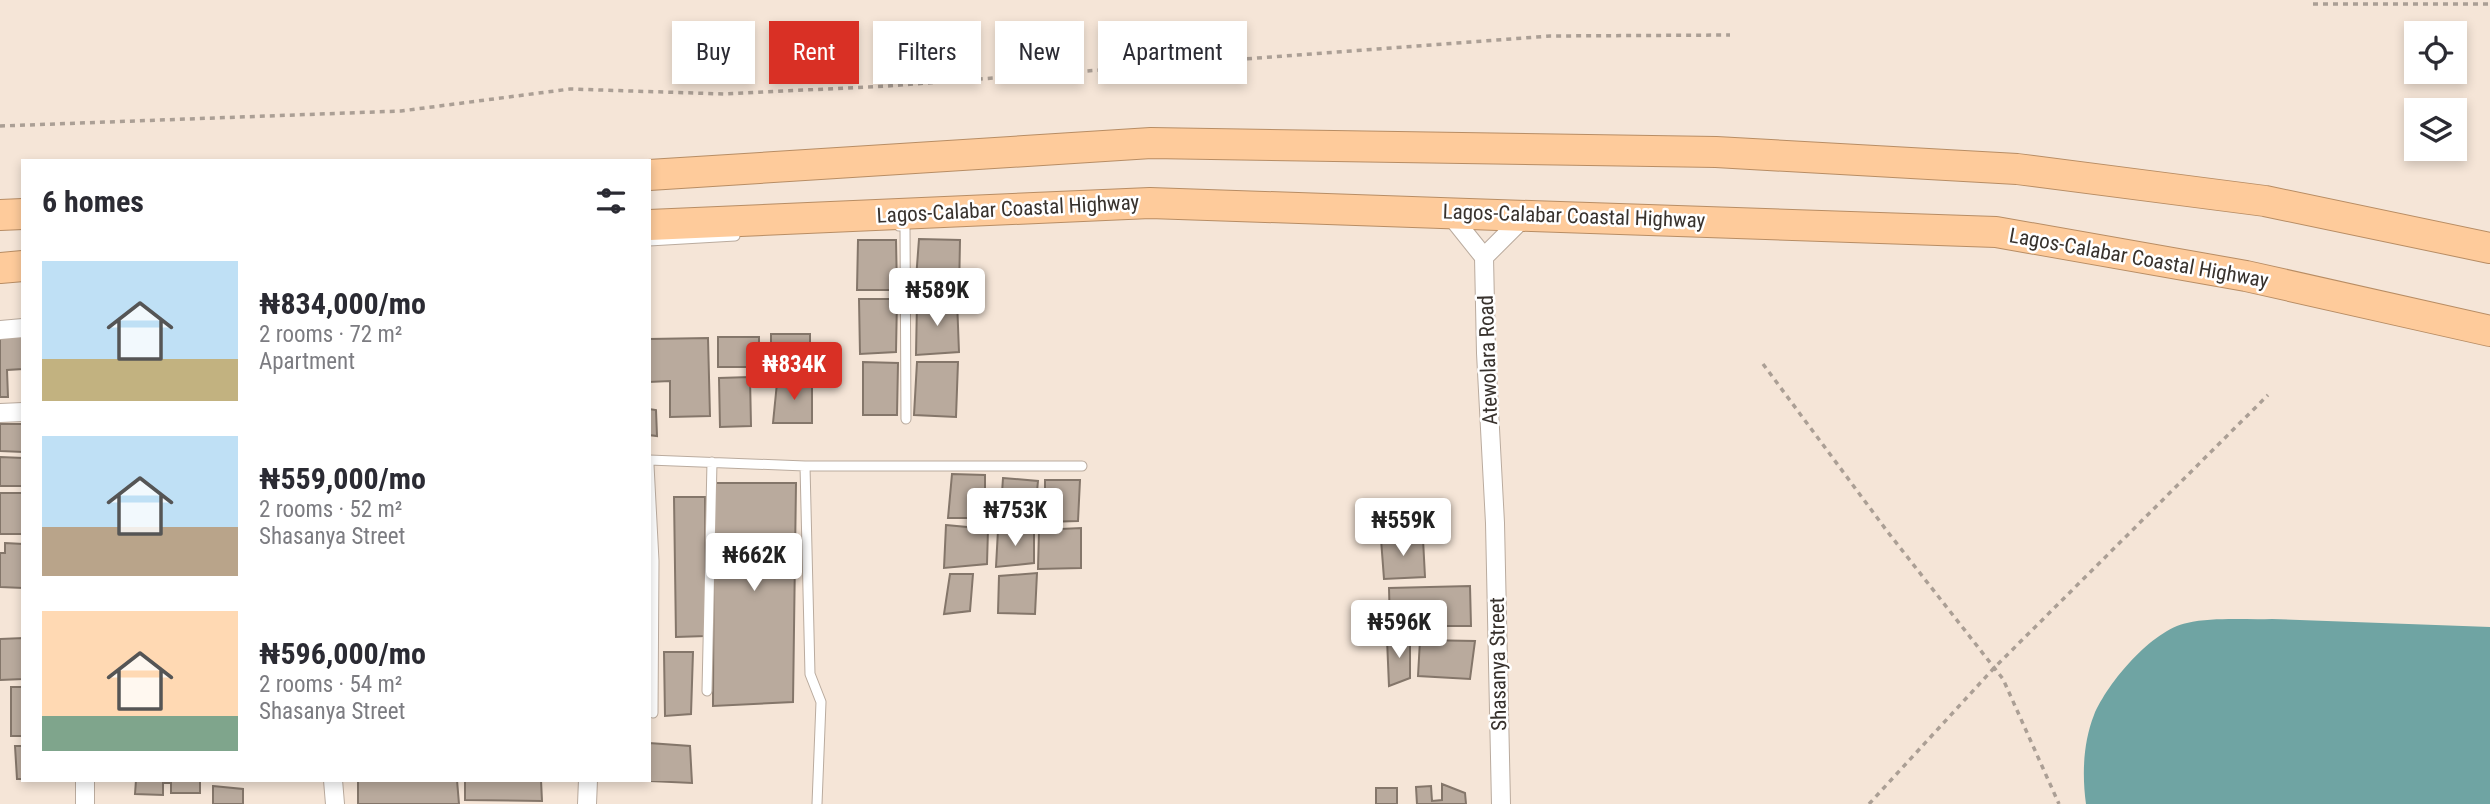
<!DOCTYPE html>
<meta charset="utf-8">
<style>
body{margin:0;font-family:"Roboto Condensed",sans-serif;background:#f7f7f7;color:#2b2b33;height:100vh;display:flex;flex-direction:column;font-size:26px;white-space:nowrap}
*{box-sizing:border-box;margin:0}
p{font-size:23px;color:#7c7c81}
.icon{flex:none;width:38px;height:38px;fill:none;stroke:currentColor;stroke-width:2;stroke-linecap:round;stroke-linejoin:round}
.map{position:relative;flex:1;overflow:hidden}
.side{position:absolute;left:21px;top:159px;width:630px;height:623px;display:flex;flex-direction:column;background:#fff;border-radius:0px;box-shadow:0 4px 10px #0003}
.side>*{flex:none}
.top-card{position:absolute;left:672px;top:21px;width:665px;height:63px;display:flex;gap:14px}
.buttons{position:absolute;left:2404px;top:21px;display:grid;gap:14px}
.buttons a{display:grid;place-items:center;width:63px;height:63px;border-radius:0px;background:#fff;box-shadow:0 4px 10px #0003;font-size:35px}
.price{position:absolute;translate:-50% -60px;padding:0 16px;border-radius:7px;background:#fff;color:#222;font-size:23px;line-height:46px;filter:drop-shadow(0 2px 4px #0008)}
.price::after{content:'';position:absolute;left:50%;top:42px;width:21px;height:16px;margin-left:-10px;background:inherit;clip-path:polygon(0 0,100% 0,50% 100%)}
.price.selected{background:#d93025;color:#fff}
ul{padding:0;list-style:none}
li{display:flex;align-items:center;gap:21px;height:175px;padding:0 21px}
li span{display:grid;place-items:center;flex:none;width:196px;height:140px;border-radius:0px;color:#555}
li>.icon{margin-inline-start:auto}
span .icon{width:84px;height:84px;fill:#fffc;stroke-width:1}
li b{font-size:30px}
h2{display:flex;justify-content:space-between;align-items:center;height:84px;padding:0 21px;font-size:30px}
.pill{padding:0 24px;border-radius:0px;background:#fff;box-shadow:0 4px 10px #0003;font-size:24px;line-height:63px}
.pill.selected{background:#d93025;color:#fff}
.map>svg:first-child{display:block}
.water{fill:#6fa4a3}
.building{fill:#b9aa9d;stroke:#84766a;stroke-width:2}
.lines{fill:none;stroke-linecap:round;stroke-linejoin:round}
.service-casing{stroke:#baab9e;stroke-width:11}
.minor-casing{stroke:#baab9e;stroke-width:20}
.trunk-casing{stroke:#b88d64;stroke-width:32}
.path{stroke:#ab9f95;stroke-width:3.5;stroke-dasharray:5 5;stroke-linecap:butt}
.service{stroke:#fff;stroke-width:9}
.minor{stroke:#fff;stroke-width:18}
.trunk{stroke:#fecb9b;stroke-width:30}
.labels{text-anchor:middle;stroke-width:5;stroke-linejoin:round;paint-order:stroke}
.street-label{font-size:21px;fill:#38322d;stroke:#fff}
</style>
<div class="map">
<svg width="2490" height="804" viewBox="0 0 2490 804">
<rect width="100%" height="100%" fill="#f5e5d7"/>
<path class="water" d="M2272,619L2490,627V804H2086C2082,775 2083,743 2094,715C2108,682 2152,630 2187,623C2214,617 2245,620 2272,619Z"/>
<path class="building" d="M919,239L960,240L959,294L915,293Z
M858,240H896L897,290H857Z
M859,299H897L896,352L860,354Z
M957,300L959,352L916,355L917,302Z
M0,333L23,337V369L7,370L8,397H0Z
M771,334H810V370H771Z
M718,337H759V367H718Z
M708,338L710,416L670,417V381L649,382V339Z
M863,362L898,363L897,415H863Z
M917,362H958L956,417L914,415Z
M750,377L751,426L720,427L719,378Z
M812,379V423H773L777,383Z
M649,409L656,410L657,436L649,435Z
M0,424H23V452L0,451Z
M0,457L23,458V486H0Z
M952,474L985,475V518H948Z
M1003,478L1038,481L1034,523L1000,522Z
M1045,480H1080L1078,521L1045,522Z
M714,483H796L793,702L713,706Z
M0,493H23V534H0Z
M674,497H705L706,636L676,637Z
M946,525L988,529L987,564L944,568Z
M1081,528V568L1038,569L1039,530Z
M998,530L1034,531V563L996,567Z
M1381,539H1423L1425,577L1384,579Z
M5,543L23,544V588L0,587V553H5Z
M1037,573L1035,614L998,613L999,576Z
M950,574H973L970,611L944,614Z
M1470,586L1471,626H1390L1389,588Z
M23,638V679L0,680V639Z
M1387,639H1410V678L1389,686Z
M1420,640L1475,641L1470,679L1418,676Z
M664,652H693L691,714L665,716Z
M11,687H23V736H11Z
M649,743L690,746L692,783L628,780H649Z
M15,746H23V779H17Z
M136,780H200V793H171V783H163V795L135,794Z
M358,780H457L459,804H358Z
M465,780H541L542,801L465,800Z
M1442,784L1465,793L1466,804H1417L1416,787L1431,786L1432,801L1442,800Z
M213,786L243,789V804H213Z
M1376,788H1397V804H1376Z"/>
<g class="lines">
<g class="service-casing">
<path id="service" d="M899,226H905L906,419
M649,241L735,236
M649,460L805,466H1082
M649,465L654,561L653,713
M805,466L810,674L821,702L817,804
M707,691L712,462"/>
</g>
<g class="minor-casing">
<path id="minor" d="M1448,212L1484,257
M0,330L23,328
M0,413L23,412
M85,780V804
M333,780L335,804
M587,804L588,780
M1501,804L1495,523L1486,353L1484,257L1527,214"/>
</g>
<g class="trunk-casing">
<path id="trunk" d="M649,175L1151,143L1716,152L2017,169L2265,201L2490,248
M0,215L23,214
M649,225L1150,203L1996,232L2246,276L2490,331
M0,268L23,266"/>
</g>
<path class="path" d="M2313,4H2490
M0,126L401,111L570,89L724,94L887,86L1550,36L1730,35
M1763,364L1887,531L2003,679L2059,804
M1869,804L1994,668L2268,395"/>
<use href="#service" class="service"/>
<use href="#minor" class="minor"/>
<use href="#trunk" class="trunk"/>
</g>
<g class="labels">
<g class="street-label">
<text transform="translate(1008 209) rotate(-3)" y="7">Lagos-Calabar Coastal Highway</text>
<text transform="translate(1574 216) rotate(2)" y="7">Lagos-Calabar Coastal Highway</text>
<text transform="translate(2139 258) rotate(10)" y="7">Lagos-Calabar Coastal Highway</text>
<text transform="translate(1488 360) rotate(-92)" y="7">Atewolara Road</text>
<text transform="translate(1498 664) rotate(-91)" y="7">Shasanya Street</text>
</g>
</g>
</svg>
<div class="buttons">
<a><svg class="icon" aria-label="locate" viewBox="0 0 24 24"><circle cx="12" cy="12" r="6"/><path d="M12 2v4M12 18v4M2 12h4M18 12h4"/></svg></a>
<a><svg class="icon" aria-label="layers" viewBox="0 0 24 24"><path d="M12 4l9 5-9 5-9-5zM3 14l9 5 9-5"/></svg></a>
</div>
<b class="price" style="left:937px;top:328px">₦589K</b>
<b class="price selected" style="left:794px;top:402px">₦834K</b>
<b class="price" style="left:1015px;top:548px">₦753K</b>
<b class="price" style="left:1403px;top:558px">₦559K</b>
<b class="price" style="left:754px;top:593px">₦662K</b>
<b class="price" style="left:1399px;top:660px">₦596K</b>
<div class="top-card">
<a class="pill">Buy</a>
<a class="pill selected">Rent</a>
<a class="pill">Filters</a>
<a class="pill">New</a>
<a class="pill">Apartment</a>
</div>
<section class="side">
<h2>6 homes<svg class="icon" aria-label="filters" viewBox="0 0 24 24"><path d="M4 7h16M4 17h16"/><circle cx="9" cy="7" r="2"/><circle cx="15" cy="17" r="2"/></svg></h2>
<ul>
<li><span style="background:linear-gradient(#bfe0f5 70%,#c2b280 0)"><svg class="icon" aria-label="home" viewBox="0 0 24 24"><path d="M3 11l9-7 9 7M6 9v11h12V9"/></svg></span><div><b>₦834,000/mo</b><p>2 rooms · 72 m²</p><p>Apartment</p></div></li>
<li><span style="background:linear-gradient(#bfe0f5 65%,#b9a48a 0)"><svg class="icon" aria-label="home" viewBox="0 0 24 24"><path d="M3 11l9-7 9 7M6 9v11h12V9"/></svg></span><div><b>₦559,000/mo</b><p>2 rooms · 52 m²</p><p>Shasanya Street</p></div></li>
<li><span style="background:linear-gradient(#ffd9b3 75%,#7fa58c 0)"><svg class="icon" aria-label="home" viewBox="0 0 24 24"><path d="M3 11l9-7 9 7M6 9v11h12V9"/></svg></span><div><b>₦596,000/mo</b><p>2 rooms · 54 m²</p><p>Shasanya Street</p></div></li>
</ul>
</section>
</div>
